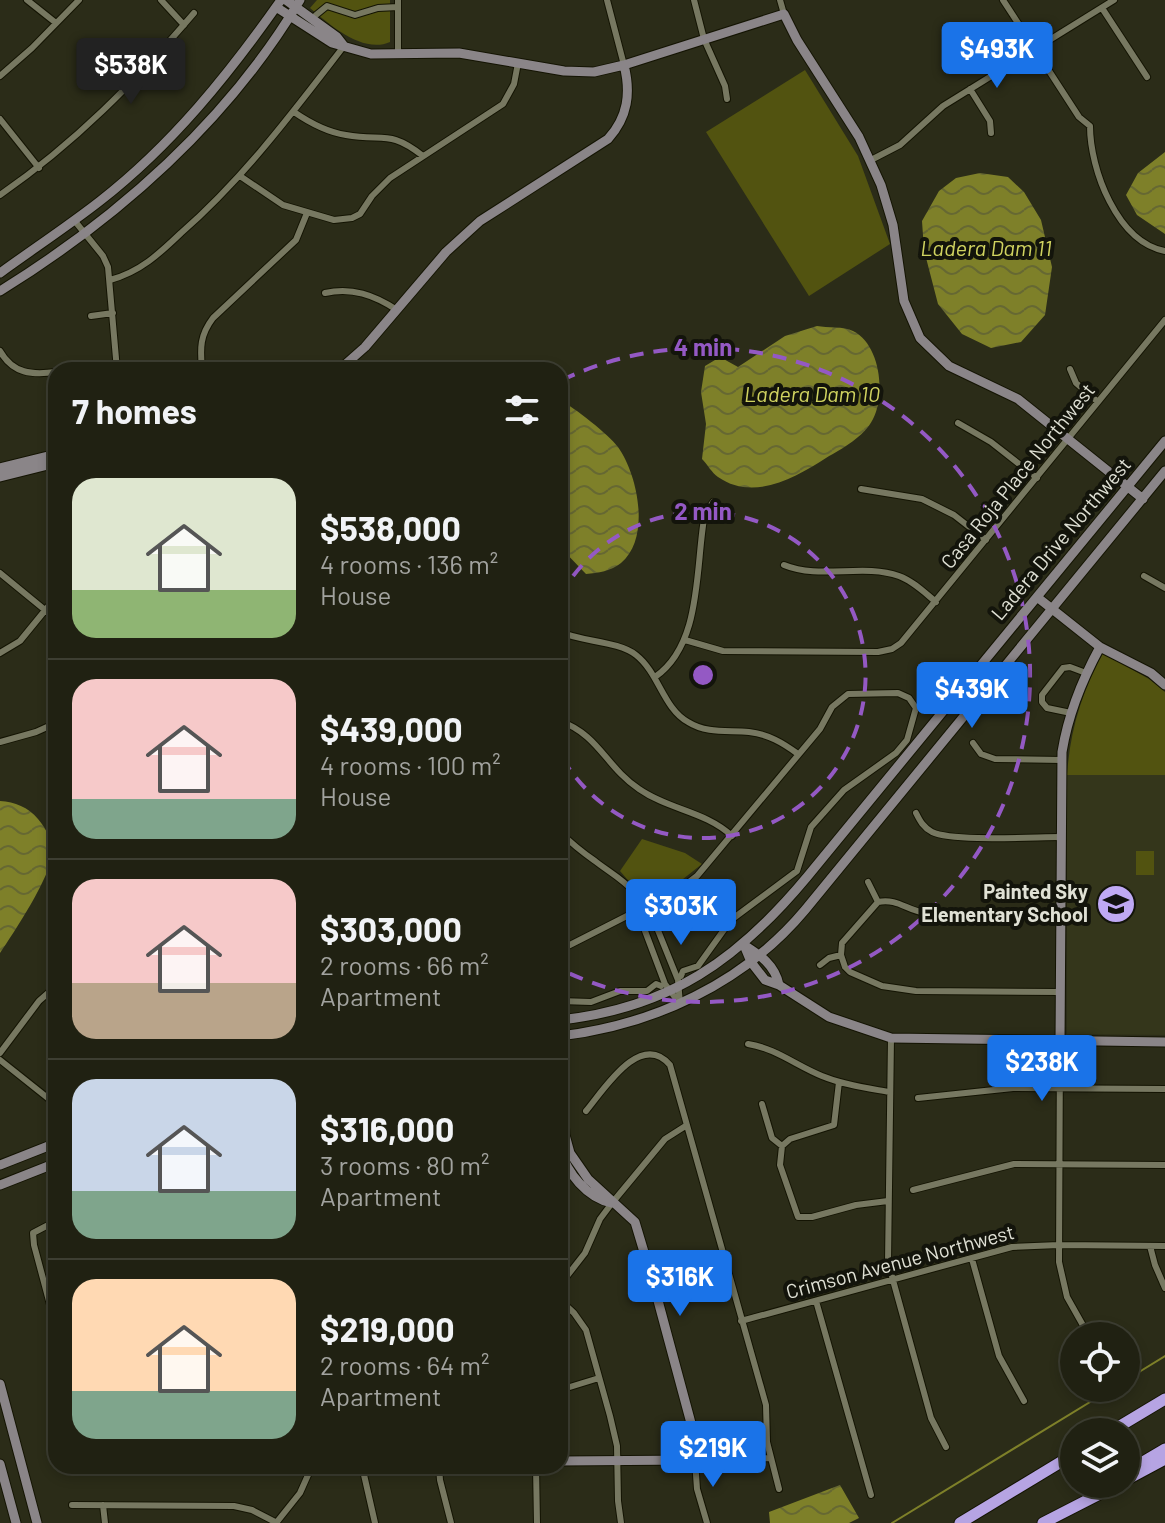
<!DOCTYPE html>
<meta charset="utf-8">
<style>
body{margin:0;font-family:Barlow,sans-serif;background:#2d2e20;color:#f1f3f6;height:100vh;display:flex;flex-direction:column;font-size:30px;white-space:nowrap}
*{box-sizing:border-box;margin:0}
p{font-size:26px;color:#a2a39f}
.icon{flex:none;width:44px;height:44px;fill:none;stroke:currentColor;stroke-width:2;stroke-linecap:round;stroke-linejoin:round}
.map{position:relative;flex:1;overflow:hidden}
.side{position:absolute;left:48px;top:362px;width:520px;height:1112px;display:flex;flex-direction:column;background:#202112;border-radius:24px;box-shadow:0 4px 12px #0003,0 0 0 2px #3d3e32}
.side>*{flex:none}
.fabs{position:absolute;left:1060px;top:1322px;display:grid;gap:16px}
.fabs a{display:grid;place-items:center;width:80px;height:80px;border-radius:50%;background:#202112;box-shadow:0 4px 12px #0003,0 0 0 2px #3d3e32;font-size:40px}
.price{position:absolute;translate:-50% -68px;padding:0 18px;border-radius:8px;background:#1a73e8;color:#fff;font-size:26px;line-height:52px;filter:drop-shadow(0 2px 4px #0008)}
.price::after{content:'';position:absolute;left:50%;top:48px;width:24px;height:18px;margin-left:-12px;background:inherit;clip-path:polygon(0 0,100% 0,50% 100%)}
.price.on{background:#222;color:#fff}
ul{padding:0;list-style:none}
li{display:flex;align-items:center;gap:24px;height:200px;padding:0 24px}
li+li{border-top:2px solid #3d3e32}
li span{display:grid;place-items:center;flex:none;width:224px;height:160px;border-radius:24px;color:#555}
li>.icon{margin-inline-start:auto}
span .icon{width:96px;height:96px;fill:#fffc;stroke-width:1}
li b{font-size:34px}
h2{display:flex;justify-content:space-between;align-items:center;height:96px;padding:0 24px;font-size:34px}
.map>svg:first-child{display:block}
.built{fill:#34361b}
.green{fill:#525310}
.water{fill:url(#water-waves)}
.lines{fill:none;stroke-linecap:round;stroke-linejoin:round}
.stream{stroke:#7e8029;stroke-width:2}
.street-casing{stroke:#141403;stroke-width:8}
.secondary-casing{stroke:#141403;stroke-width:11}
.highway-casing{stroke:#141403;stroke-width:13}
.street{stroke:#777861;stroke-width:6}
.secondary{stroke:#8a8588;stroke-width:9}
.highway{stroke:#b6a4e3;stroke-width:11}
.ring{fill:none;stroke:#9459c4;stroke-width:4;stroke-dasharray:14 10}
.labels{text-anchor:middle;stroke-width:8;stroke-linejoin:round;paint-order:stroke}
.street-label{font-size:20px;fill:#e0e1d5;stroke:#13140b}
.poi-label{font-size:20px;font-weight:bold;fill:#e0e1d5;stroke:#13140b;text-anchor:end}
.water-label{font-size:22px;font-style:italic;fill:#d0d360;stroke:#13140b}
.centre{fill:#9459c4;stroke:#13140b;stroke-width:4}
.ring-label{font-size:24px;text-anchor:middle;font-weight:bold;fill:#9459c4;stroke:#13140b;stroke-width:8;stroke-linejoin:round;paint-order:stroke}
</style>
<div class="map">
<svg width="1165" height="1523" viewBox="0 0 1165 1523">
<defs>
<pattern id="water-waves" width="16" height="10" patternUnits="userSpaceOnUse" patternTransform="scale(2)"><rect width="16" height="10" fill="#7e8029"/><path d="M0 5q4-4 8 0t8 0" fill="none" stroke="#666832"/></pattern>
</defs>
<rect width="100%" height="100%" fill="#2b2c18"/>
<path class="built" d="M1067,775H1165V1035L1067,1034Z"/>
<path class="green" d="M317,0H390V42C363,54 330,25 310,8Z
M805,70L858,156L890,244L809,296L706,132Z
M1103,653L1149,679L1165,692V775H1067C1070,730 1082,692 1103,653Z
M642,839L685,853L702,864L673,887L646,901L620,871Z
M1136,851H1154V875H1136Z"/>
<path class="water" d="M1165,152V234L1137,215L1126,195L1138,173Z
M980,173L1008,177L1024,192L1041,220L1052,267L1045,315L1021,342L991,348L962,334L938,304L924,250L922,221L939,191L956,178Z
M817,326C827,328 844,326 853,331C880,344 886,394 873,419C864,437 843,448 826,458C796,477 754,502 718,477C712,473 707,464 702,459L706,424L701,392L705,366L720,357L738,367L785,336Z
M560,400C575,408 608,434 618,447C638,475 651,538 621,563C611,571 598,573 586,574L560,547Z
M0,801C15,802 28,807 38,819C47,830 51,838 52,853C52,875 13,934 0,953Z
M840,1485L859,1518L849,1523H770L769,1512Z"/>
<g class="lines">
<path class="stream" d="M1126,1380L1165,1356
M892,1523L1113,1388"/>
<g class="street-casing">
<path id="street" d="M27,0L56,23
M161,0L184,25
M398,0V53
M607,0L624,65
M694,0L704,39L725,86L727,99
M780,0L784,14
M1003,0L1079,117L1090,126C1090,169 1117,242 1165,251
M1102,8L1147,77
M316,15L327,6L355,15L378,8L398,7
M0,76L32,48L79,0
M970,89L990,121L991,133
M294,112C310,123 326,132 346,135C383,142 389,129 423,156
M0,119L39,168
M871,160L900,145L943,106L1114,0
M240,176L283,205L334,220L352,218L360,214L372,196L390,178L503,104L514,84L518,63
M0,195C75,143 135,82 194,13
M74,220L103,256L108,267L117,370
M110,280C140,272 159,254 181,233C244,178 293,112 344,46
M325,293C352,287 374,295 397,310
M91,316L113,313
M0,351C13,374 32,375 56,372
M202,369C200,348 200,335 213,318L296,240L307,213
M1070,369L1076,383L1098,402
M89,370H221
M958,423L991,442L1037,478
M861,489L922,499L954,515L986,540
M784,565C820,580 863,563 899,576C913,581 925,593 936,602
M0,573L56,619
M1144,576L1165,588
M560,632C583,642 618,641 636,655C659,673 663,708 688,722C707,734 728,730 749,732C768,734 783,743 798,754
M685,640L723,651L878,652L892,649L901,643L1165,320
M0,653L20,641L56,597
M655,677C703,644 695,565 705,513L713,502
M916,708L935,706L945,696
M1071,713L1047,708L1042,702V695L1063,668L1070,667L1086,673
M560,721C599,735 606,767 639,789C669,810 705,811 732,836
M0,742L36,732L56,723
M973,743L981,754L995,759L1062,760
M916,813C920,821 923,827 932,832C953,842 1033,837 1061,837
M560,832C571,843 582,852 595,861C615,877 649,892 642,923L665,984L680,1004
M868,882L878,902
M878,902C898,898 907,911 926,913C969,919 1016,914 1060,914
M644,913L653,918L678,980L680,1004
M560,950L680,889L697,876L820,729L832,707L848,694L898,693L909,698L916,708L907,740L896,753L844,790L811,827L797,871L731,920L698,966L683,971L681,976
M841,955L845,967L850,972L882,986L916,991L1060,992
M820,965L829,958L841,955L842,943L878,902
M560,1001L591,1002L620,991H647L656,984L661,986
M891,1038L888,1262L931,1418L946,1447
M1060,1042L1059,1262L1067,1297L1089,1336
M748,1044C775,1048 797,1066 822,1076C844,1085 867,1088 889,1092
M0,1053L39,1001L56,986
M0,1060L49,1099L53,1110
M918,1098L1013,1088L1165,1089
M762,1104L772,1138L782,1146L780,1165L798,1217H812L856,1205L888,1201
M586,1111C603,1091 640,1030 670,1065L766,1405L767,1442L779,1489
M782,1146L790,1139L834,1125L839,1082
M913,1190L1014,1164L1165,1165
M56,1221L33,1233L34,1245L56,1327
M1150,1246L1155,1265L1165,1288
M972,1259L999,1356L1024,1401
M560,1285L585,1253L600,1219L612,1203L665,1139L687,1125
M560,1300L574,1313L586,1330L610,1416L617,1446L618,1501L621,1523
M816,1301L871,1495
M741,1321L1012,1247L1059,1245L1165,1246
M560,1390L599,1378
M362,1466L375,1523
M439,1466L440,1480L451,1523
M536,1466L537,1523
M72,1505L234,1506L252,1510L277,1523
M103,1505L105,1523
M276,1523L300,1493L312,1466
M707,1523L697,1489L695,1460L770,1458"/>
</g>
<g class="secondary-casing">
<path id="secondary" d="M286,0L337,37L344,46
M276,7L332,43L371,54L459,53L564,71L594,72L624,65L784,14L797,40L859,137L881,185L893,225L904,301L920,338L949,366L1018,399L1143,499
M0,273C33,249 68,226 100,201C172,145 229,74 281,0
M0,291C118,218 228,121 300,0
M339,370L365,347L446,252L480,221L608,139C628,117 631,93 624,65
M0,468L56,454
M0,477L56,463
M1037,597L1100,647L1151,673L1165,685
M744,945L751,962L765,980L779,985L829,1017L891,1038L1165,1042
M744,945C760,955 775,965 779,985
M560,1020C670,1008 738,960 807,877L1165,441
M560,1036C654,1025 744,983 805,910L1165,471
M1060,1042L1062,752C1068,715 1082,680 1100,647
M560,1061L565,1135L570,1153L588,1179L635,1222L653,1282L695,1438V1460L560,1461
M560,1149C567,1173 587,1198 612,1203
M0,1165L56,1143
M0,1185L56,1163
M0,1384L37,1523
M0,1464L16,1523"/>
</g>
<g class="highway-casing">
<path id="highway" d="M1110,1432L1165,1399
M1126,1472L1165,1449
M1126,1480L1165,1459
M960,1523L1074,1454
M1043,1523L1119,1484"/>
</g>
<use href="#street" class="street"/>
<use href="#secondary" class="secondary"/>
<use href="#highway" class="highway"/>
</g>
<g class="ring">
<path d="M560 596A163 163 0 1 1 560 754"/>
<path d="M562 380A327 327 0 1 1 562 970"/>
</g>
<defs>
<g id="school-disc" transform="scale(2)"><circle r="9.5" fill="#bfa9f4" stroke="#13140b"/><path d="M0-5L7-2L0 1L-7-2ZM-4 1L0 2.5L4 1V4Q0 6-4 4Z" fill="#111"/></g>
</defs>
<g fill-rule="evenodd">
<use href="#school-disc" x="1116" y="904"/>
</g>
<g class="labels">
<g class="street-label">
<text transform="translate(1018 476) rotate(-51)" y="7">Casa Roja Place Northwest</text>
<text transform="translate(1061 539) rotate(-50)" y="7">Ladera Drive Northwest</text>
<text transform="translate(900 1262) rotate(-15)" y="7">Crimson Avenue Northwest</text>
</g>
<g class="poi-label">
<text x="1088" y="899">Painted Sky<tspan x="1088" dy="23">Elementary School</tspan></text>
</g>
<g class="water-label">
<text x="986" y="256">Ladera Dam 11</text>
<text x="812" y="402">Ladera Dam 10</text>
</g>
</g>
<circle cx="703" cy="675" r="12" class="centre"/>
<g class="ring-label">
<text x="703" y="356">4 min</text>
<text x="703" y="520">2 min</text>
</g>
</svg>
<div class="fabs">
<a><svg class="icon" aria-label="locate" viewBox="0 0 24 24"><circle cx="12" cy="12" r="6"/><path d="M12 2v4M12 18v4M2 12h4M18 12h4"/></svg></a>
<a><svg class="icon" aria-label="layers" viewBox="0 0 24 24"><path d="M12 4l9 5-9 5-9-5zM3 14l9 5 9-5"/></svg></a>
</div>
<b class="price" style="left:997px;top:90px">$493K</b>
<b class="price on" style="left:131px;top:106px">$538K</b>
<b class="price" style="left:972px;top:730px">$439K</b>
<b class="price" style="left:681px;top:947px">$303K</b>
<b class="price" style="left:1042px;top:1103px">$238K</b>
<b class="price" style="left:680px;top:1318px">$316K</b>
<b class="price" style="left:713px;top:1489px">$219K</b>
<section class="side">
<h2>7 homes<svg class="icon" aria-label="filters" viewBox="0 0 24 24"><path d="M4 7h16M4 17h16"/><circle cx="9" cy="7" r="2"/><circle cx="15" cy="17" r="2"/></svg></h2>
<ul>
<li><span style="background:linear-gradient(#dfe7d0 70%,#8fb573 0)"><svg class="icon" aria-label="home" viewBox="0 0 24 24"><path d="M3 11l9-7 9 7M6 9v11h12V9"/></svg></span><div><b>$538,000</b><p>4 rooms · 136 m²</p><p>House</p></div></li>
<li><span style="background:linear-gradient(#f6c9c9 75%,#7fa58c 0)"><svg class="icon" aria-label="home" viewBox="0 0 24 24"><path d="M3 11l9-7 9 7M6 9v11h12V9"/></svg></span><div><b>$439,000</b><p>4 rooms · 100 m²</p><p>House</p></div></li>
<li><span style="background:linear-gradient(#f6c9c9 65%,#b9a48a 0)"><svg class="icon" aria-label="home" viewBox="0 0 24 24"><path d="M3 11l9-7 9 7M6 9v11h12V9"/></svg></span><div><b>$303,000</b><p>2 rooms · 66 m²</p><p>Apartment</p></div></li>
<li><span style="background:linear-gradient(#c9d6e8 70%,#7fa58c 0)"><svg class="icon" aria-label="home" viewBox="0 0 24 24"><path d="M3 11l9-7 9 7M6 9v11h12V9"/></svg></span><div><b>$316,000</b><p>3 rooms · 80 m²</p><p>Apartment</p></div></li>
<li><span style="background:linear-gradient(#ffd9b3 70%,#7fa58c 0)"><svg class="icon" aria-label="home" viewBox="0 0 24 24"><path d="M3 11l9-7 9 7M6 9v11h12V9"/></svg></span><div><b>$219,000</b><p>2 rooms · 64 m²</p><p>Apartment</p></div></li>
</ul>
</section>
</div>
